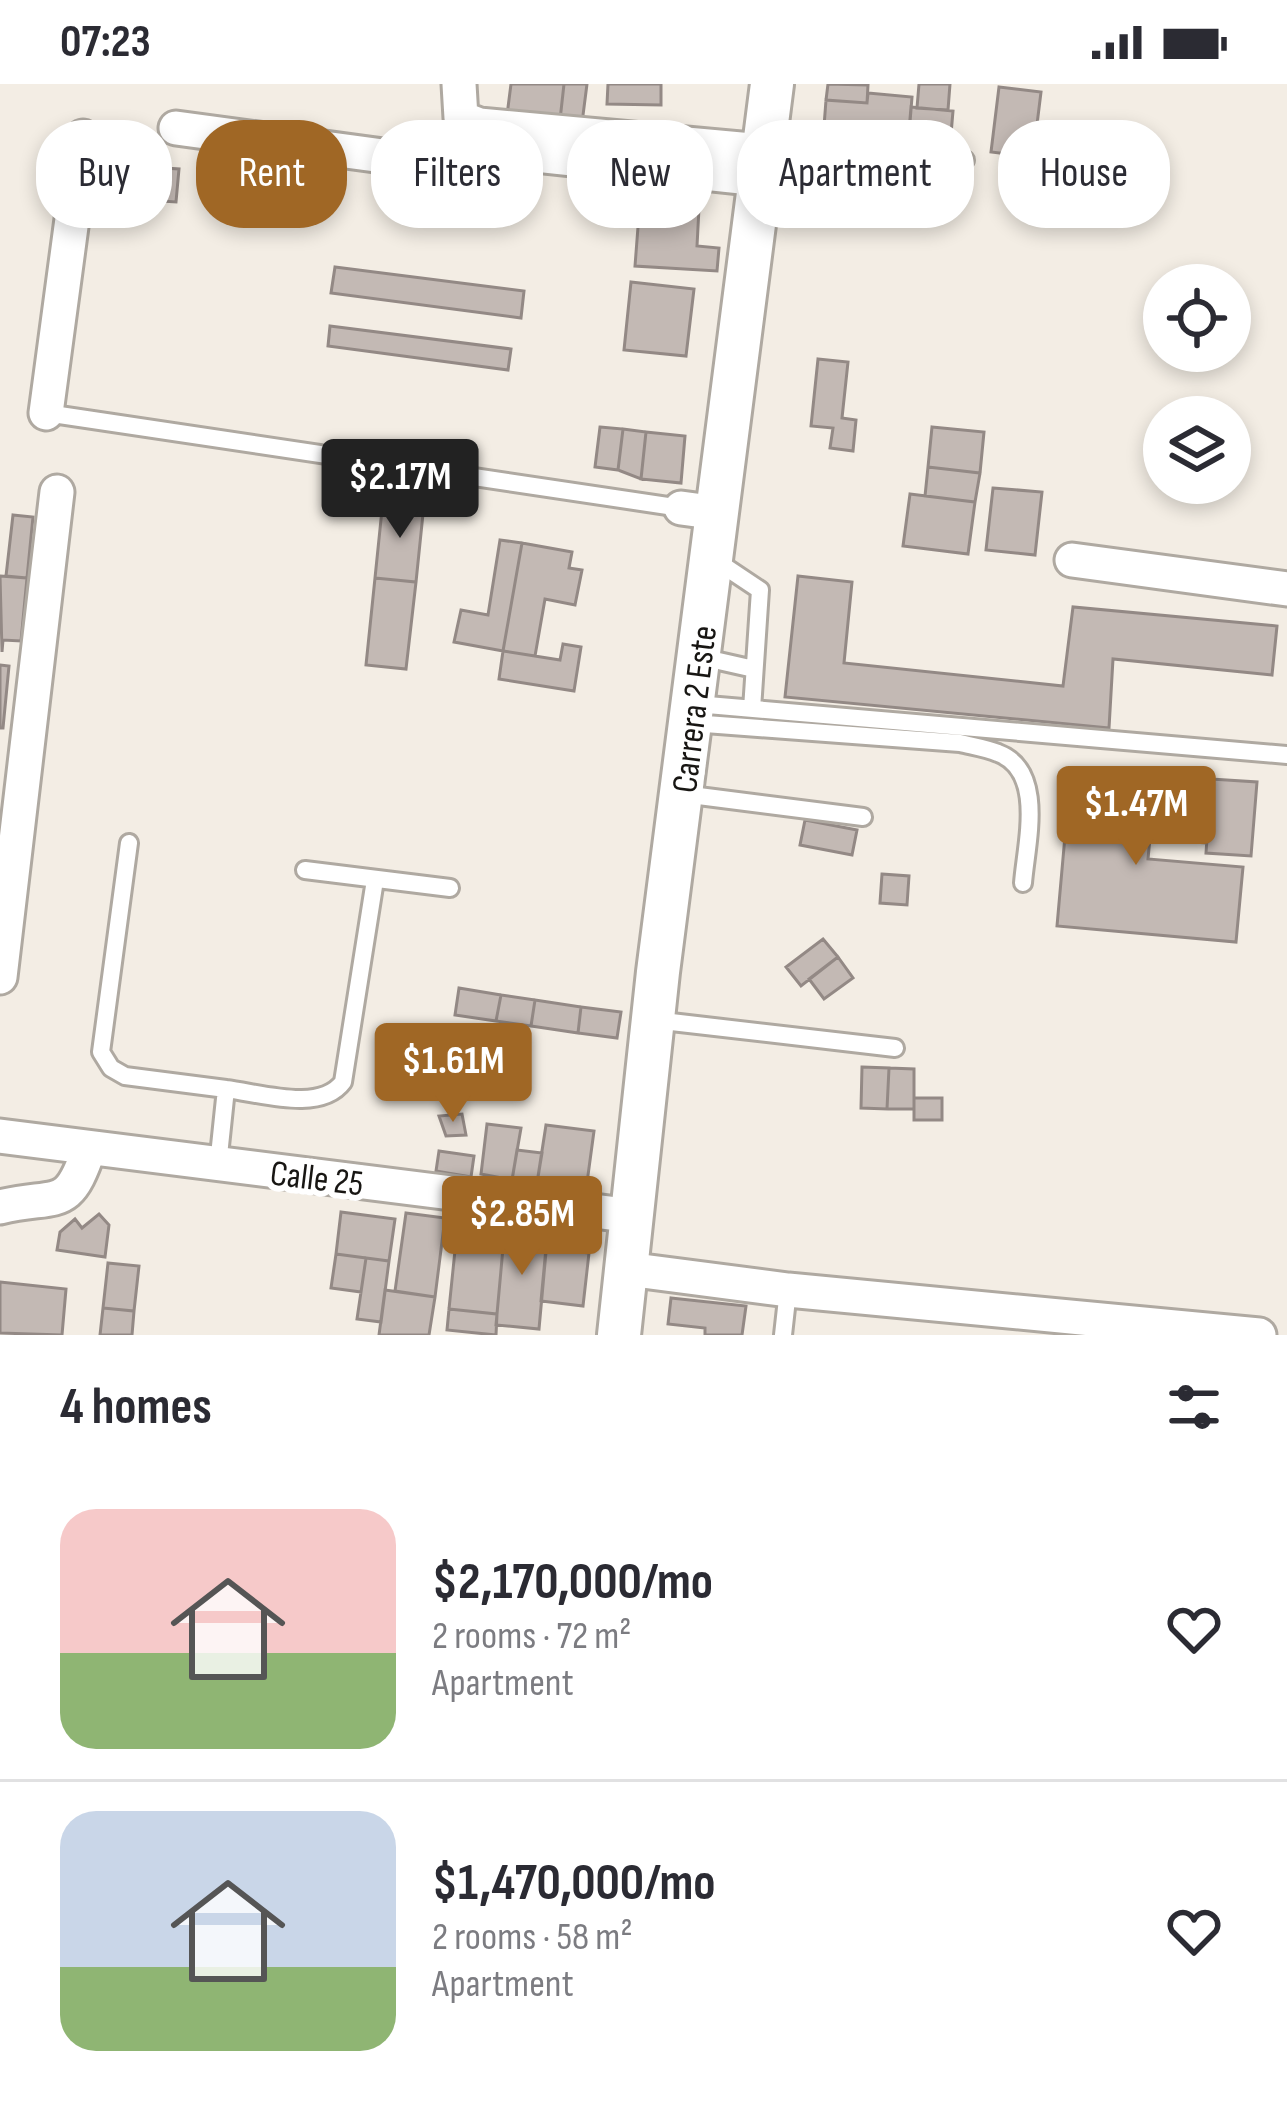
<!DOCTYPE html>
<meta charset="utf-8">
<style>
body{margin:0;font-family:"Sofia Sans Condensed",sans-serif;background:#f2f2f3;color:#2b2b33;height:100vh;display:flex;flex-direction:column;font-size:45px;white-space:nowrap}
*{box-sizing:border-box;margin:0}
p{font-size:39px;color:#7c7c81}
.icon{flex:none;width:66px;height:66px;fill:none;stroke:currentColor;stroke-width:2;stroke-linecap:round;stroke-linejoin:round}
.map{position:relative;height:1251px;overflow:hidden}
.side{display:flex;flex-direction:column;background:#fff;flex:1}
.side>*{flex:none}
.top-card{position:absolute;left:36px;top:36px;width:1215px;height:108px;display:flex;gap:24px}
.buttons{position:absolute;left:1143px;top:180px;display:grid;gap:24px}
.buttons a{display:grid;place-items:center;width:108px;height:108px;border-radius:50%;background:#fff;box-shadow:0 6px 18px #0003;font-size:60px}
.price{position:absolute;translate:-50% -102px;padding:0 27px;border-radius:12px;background:#a06725;color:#fff;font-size:39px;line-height:78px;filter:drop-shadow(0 3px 6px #0008)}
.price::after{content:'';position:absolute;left:50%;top:72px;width:36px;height:27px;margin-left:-18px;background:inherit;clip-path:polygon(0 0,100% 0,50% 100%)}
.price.current{background:#222;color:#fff}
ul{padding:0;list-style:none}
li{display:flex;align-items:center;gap:36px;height:300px;padding:0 60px}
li+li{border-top:3px solid #e1e1e2}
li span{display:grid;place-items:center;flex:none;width:336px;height:240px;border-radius:36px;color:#555}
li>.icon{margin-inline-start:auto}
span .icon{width:144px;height:144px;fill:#fffc;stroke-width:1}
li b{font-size:51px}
h2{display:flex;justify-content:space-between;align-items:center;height:144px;padding:0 60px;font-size:51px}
.pill{padding:0 42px;border-radius:48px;background:#fff;box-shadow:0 6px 18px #0003;font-size:42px;line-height:108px}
.pill.current{background:#a06725;color:#fff}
.status{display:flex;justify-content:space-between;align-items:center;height:84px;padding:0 60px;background:#fff;direction:ltr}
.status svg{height:33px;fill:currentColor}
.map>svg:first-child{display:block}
.building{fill:#c3b9b4;stroke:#938985;stroke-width:3}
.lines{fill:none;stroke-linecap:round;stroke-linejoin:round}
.service-casing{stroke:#afa9a1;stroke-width:22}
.minor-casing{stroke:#afa9a1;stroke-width:39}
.tertiary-casing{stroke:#afa9a1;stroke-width:48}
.service{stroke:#fff;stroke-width:16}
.minor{stroke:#fff;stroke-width:33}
.tertiary{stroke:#fff;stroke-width:42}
.labels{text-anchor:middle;stroke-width:12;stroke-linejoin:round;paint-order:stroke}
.street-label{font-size:36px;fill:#181613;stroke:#fff}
</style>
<div class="status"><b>07:23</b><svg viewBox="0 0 49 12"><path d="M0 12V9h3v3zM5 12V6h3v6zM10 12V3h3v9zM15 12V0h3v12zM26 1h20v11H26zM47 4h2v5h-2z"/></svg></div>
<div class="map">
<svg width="1287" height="1251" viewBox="0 0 1287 1251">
<rect width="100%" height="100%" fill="#f3ede4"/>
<path class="building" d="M511,0H564L559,45L506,39Z
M564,0H587L581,47L559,45Z
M608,0H661V21L607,20Z
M828,0L868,1L867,19L826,16Z
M919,0H950L948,26L917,24Z
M999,3L1041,8L1033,73L991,68Z
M868,9L912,13L908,63L823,56L826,16L867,19Z
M911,23L953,27L950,62L908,59Z
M96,44L135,51L130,81L90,74Z
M132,82L179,85L176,118L129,115Z
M619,102L680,106L678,123L699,124L697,162L719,164L717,187L635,182L639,130L617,129Z
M335,183L524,207L521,234L331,209Z
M631,198L694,205L686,272L624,266Z
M330,242L511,265L508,286L328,262Z
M818,275L848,278L842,334L856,336L853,367L830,364L833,344L811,342Z
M600,343L623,345L618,386L595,383Z
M932,343L984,348L980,389L928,383Z
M623,345L646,348L641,395L618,386Z
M646,348L685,352L681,399L641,395Z
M928,383L980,389L975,418L925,412Z
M993,404L1042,408L1035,471L986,466Z
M910,410L975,418L968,470L903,462Z
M383,416L424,420L416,498L375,494Z
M13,431L33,433L27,494L6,492Z
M500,456L522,459L503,567L454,558L461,526L488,531Z
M522,459L572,468L569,484L582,486L575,521L545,515L535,572L503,567Z
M0,492L27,494L21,557L3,556L2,568Z
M798,492L852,498L844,579L1063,602L1073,523L1277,542L1272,591L1113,575L1109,644L785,613Z
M375,494L416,498L406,585L366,581Z
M563,560L581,563L574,607L499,595L503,567L560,576Z
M0,581L9,582L3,644H0Z
M1071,684L1156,691L1148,775L1243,783L1236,858L1057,842Z
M1156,691L1211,695L1206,759L1150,755Z
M1211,695L1257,698L1251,772L1206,769Z
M805,736L857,746L852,771L800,761Z
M882,790L909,792L907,821L880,819Z
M823,855L838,873L801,902L786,883Z
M838,873L853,894L824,915L809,895Z
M459,904L501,911L496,937L455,931Z
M501,911L535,916L531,942L496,937Z
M535,916L581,923L578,949L531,942Z
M581,923L621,928L617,954L578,949Z
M458,950L498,956L489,1014L448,1008Z
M862,983L889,984L887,1025L861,1024Z
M889,984L914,985V1025H887Z
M491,991L510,993L507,1010L489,1008Z
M914,1014H942V1036H914Z
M462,1030L466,1051L446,1052L439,1032Z
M487,1040L521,1044L512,1096L481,1090Z
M546,1041L594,1047L586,1106L537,1099Z
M517,1066L542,1069L537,1099L512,1096Z
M439,1067L474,1072L471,1093L436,1087Z
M341,1128L395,1135L389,1177L336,1170Z
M406,1129L445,1134L435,1213L395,1207Z
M99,1130L109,1141L105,1173L57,1166L60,1148L75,1135L82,1144Z
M458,1137L505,1142L497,1230L449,1225Z
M505,1142L548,1146L539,1245L496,1241Z
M546,1164L589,1169L583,1222L541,1217Z
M336,1170L366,1174L361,1208L331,1204Z
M366,1174L389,1177L381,1238L357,1235Z
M108,1179L139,1182L134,1227L103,1224Z
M0,1198L66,1205L62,1251L0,1249Z
M385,1206L435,1213L429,1251H379Z
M671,1214L746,1222L742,1251H705V1244L668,1240Z
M103,1224L134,1227L132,1251H100Z
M449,1225L497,1230L496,1251L447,1246Z"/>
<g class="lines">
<g class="service-casing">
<path id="service" d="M763,67L965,76
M46,329L681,424
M715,476L760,506L752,625
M701,573L754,585
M696,620L1287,671
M692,639L960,659C972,662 986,664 998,669C1046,687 1026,760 1023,799
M683,710L863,733
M129,759L101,968L111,984L125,992L226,1005L218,1081
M305,786L450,804
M654,936L895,964
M226,1005C260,1009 320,1029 343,998L375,796
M783,1251L788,1206"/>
</g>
<g class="minor-casing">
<path id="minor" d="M459,0L461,34L479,41L763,67
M176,44L420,77C444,77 464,67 487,66L760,95
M46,329L83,53
M681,424L718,429
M1072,476L1287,505
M0,893L57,408
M0,1052L633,1132
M0,1123C59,1109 67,1129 89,1065
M627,1185L788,1206L1259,1251"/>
</g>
<g class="tertiary-casing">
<path id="tertiary" d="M619,1251L658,888L772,0"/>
</g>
<use href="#service" class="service"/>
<use href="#minor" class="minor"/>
<use href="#tertiary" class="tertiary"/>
</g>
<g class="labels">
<g class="street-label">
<text transform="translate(693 625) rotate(-83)" y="13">Carrera 2 Este</text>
<text transform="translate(317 1093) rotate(7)" y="13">Calle 25</text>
</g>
</g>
</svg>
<div class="buttons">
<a><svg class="icon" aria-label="locate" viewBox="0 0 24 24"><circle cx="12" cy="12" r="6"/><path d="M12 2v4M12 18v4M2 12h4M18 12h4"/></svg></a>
<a><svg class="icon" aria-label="layers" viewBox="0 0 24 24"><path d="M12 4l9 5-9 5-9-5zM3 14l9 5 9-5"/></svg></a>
</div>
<b class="price current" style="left:400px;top:457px">$2.17M</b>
<b class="price" style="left:1136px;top:784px">$1.47M</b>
<b class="price" style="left:453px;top:1041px">$1.61M</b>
<b class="price" style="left:522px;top:1194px">$2.85M</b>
<div class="top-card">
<a class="pill">Buy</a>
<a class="pill current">Rent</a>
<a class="pill">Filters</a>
<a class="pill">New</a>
<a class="pill">Apartment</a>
<a class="pill">House</a>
</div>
</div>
<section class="side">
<h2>4 homes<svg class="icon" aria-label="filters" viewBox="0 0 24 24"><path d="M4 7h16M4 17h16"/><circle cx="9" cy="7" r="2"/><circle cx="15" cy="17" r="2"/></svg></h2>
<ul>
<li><span style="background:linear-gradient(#f6c9c9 60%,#8fb573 0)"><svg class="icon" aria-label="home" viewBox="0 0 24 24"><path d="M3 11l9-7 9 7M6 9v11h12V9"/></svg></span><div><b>$2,170,000/mo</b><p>2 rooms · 72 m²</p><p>Apartment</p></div><svg class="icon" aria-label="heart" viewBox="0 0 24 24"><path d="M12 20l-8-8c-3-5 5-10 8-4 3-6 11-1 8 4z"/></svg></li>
<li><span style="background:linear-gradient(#c9d6e8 65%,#8fb573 0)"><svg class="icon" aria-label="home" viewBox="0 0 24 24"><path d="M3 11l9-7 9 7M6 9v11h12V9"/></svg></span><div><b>$1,470,000/mo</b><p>2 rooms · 58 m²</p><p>Apartment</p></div><svg class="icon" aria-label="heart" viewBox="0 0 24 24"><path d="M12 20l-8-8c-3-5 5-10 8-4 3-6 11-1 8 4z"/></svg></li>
</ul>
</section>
